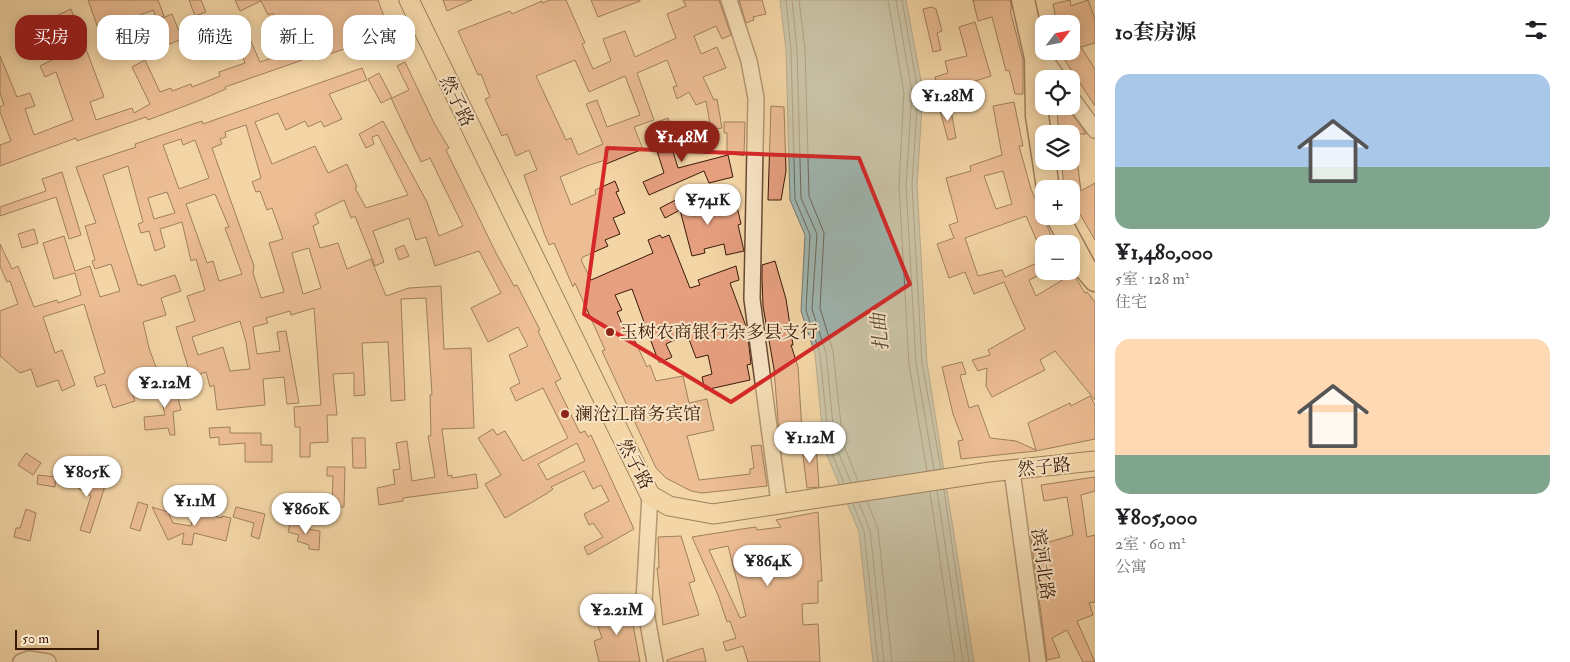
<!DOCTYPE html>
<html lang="zh">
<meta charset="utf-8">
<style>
body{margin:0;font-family:"IM FELL Double Pica","Noto Serif SC",serif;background:#f6f6f6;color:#202124;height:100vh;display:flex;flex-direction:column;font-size:19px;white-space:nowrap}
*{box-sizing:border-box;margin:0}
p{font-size:16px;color:#757577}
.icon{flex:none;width:28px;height:28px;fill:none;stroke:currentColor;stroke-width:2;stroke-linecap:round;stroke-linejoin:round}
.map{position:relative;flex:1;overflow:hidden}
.drawer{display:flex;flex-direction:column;background:#fff;width:475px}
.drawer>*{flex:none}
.top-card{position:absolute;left:15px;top:15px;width:475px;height:45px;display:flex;gap:10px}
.needle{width:32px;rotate:58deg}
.tools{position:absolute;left:1035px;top:15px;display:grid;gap:10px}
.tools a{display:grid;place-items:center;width:45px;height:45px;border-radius:10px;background:#fff;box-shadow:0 2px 12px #0003;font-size:25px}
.scale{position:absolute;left:15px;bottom:12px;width:84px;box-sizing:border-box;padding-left:5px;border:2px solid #3a1a08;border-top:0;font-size:14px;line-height:18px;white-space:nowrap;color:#3a1a08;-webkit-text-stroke:4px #f7e4c5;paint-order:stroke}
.price{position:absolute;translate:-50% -42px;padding:0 11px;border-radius:18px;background:#fff;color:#222;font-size:16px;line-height:32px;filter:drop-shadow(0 1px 2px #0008)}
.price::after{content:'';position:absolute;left:50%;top:30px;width:15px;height:11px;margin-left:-8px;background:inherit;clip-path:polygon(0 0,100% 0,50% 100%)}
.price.on{background:#8f2418;color:#fff}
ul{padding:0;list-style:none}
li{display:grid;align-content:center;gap:10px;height:265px;padding:0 20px}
li span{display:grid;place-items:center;height:155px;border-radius:15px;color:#555}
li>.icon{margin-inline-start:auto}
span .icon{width:90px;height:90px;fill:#fffc;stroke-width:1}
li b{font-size:21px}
h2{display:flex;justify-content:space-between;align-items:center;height:60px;padding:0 20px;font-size:21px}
.tag{padding:0 18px;border-radius:15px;background:#fff;box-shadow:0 2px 12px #0003;font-size:18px;line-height:45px}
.tag.on{background:#8f2418;color:#fff}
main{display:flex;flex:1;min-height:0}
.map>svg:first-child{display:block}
.water{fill:#9fb6b1;stroke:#77786d}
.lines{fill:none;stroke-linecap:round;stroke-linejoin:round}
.shore{stroke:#6c685c;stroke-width:1}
.building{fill:#e69f7f;stroke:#3a1a08;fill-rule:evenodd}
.minor-casing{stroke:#684930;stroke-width:18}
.major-casing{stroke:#3a1a08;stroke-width:21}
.highway-casing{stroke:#3a1a08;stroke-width:25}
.minor{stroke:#f7e4c5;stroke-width:15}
.major{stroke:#f3d5a6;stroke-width:19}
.highway{stroke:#f3d5a6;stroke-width:22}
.marked{fill:none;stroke:#d62828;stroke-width:4;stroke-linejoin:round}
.poi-dot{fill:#8f2418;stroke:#f7e4c5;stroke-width:2}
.labels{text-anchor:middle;stroke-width:4;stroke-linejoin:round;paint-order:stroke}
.street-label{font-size:18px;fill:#3a1a08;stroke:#f7e4c5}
.poi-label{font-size:18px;fill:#3a1a08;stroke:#f7e4c5;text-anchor:start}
.water-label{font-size:19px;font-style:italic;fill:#58493b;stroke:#f7e4c5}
</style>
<main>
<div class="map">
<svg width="1095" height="662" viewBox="0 0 1095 662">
<rect width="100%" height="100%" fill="#f3d5a6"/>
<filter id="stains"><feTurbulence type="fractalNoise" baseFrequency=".004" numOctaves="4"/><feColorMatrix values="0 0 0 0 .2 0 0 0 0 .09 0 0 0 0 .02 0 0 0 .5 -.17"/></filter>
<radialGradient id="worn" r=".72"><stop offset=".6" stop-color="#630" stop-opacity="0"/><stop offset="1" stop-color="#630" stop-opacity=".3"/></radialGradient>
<path class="water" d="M780,0H906L923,91L917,185L927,363L974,662H873L859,532L824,448L815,354L801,311L805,235L790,200L786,50Z"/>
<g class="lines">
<path class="shore" d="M786,0L791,50L795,199L810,235L806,310L820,354L829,446L844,483
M792,0L797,50L801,198L817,234L812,309L826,353L835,445L851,482
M799,0L805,49L809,196L824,233L820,308L833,351L843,443L858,481
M888,0L904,93L899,185L909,364L927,471
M896,0L912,92L906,185L916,363L934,470
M902,0L918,92L912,185L922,363L941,469
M944,490L969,662
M937,491L963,662
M930,492L955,662
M867,501L878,529L892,662
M859,503L870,530L884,662
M853,504L864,531L878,662"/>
</g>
<path class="building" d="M88,0H158L164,16L157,19L153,10L130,19L134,32L142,37L146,51L135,54L133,47L122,50L113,23L98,28Z
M189,0H201L206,12L195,16Z
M235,0H378L388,28L350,47L312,60L311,57L225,87L226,89L198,101L148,120L146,117L77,141L76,138L0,166V145L11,141L0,112V107L4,105L0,93V56L17,97L30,93L35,106L25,109L34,135L73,120L56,72L45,77L40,66L68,52L61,35L38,45L30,28L71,9L104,97L90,102L96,120L132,108L134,113L150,104L132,67L145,60L160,92L171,88L172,91L191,84L192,87L220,76L219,72L245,63L236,37L224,41L220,30L242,21L260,62L292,51L273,13L268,15L261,1L240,11Z
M443,0H472L447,11Z
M550,0H566L585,43L582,44L593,69L611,61L603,39L625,31L635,57L676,38L667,14L686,6L683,0H719L731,35L722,39L716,26L694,36L701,54L717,47L726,68L703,77L714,100L717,99L722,128L711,130L706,101L696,105L689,92L677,99L673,87L677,86L667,60L637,73L654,120L634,127L643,149L606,164L605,160L587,166L560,177L571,205L596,194L595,190L615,181L619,191L616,192L625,213L613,218L620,234L605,240L608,246L583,257L581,260L591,280L653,253L648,240L660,235L662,238L669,235L690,288L700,285L698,280L736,266L739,280L730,283L747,329L751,364L747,365L750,380L705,390L702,377L712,374L708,355L696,358L687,334L666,344L672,357L659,363L632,289L615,295L622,310L617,312L629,340L634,339L647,367L650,365L656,381L683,376L689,403L707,399L714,430L687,436L699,480L750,474V469L754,468L751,446L761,445L767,486L702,493L691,491L666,478L656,468L602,351L605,350L575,283L573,287L554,243L549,245L544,233L524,175L537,170L529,150L516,156L507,134L502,136L485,99L490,97L481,74L478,75L458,31L510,11L512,14L542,1V3ZM575,60L589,92L625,76L640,115L607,127L597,100L586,104L603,144L578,155L571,138L566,140L536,76Z
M591,0H640V1L598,17Z
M739,0H762L766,14L753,17L754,20L746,23Z
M973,0H1010L1012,9L1010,10L1023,60V94H1015L1009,70L1006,71L992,17L978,21Z
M1070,0L1071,6L1088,0L1095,19V43L1081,47L1095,69V106L1064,59L1071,54V24H1057L1053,4Z
M932,7L936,9L942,31L937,33L941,50L933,52L923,9Z
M172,14L179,31L199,23L202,30L170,44L165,43L160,19Z
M975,22L991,76L960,86L963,96L941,102L935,77L948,73L945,61L967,56L959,27Z
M405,62L434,123L449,148L446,150L496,253L514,286L517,285L540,330L538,331L561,379L555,382L580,433L585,431L588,437L591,435L634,529L588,555L584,547L603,537L593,523L589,525L584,514L609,501L601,485L593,489L584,471L551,487L553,489L546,494L505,518L485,484L501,475L478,438L493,429L497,435L505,431L523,461L568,438L543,388L516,401L510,388L520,383L509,355L528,346L518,327L488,342L471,308L501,293L479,251L435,266L426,237L416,240L409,218L373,231L384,262L375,266L355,216L351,218L344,200L315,214L319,223L313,226L320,248L338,243L347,269L371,259L386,296L409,288L441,286L444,349L471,348L474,428L442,429L448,476L452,475V478L476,474L478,488L403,498V501L379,505L377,488L395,484L393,470L400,469L396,443L407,441L412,481L435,477L428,436H431L430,395H432L426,298L401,299L405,400L391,401L388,342L362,343L365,395L354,396V373L333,374L337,415H327L328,442L310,443V457H300V427H295L294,407L321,405L314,308L291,315L290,311L266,318L268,323L253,327L257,354L280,351L277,332L286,331L299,403L287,404L284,377L263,379L265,405L217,410L214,385L210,387L206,372L191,377L176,327L195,321L187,296L205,290L196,259L191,261L182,222L160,229L165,247L155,251L149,231L141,233L138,224L143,222L128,166L103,175L138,285L141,284V286L175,275L181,291L161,298L166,315L143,322L149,348L157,370L128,380L135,401L113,408L105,384L97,387L94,377L105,373L84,304L43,317L55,353L62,350L75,385L62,391L58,380L37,387L31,369L20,373L0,356V311L18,304L10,281L7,282L0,266V244L12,269L18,266L34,307L57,300L58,303L81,295L75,273L54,279L43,243L64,236L75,271L90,266L100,297L120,291L111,264L95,269L92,261L95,260L85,226L96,223L76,167L136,147L135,144L202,121L203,124L362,68L367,80L329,94L342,119L324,127L321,121L308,127L305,121L286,130L278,113L255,122L272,164L315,146L328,173L347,164L357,187L355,188L366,208L408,195L378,135L372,137L374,144L366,148L359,134L383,121L427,202L439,236L463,226L430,158L421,162L391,98L381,103L368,79L379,73L392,98L409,90L397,66ZM246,125L261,178L252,182L256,192L260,191L267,210L272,208L283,239L269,243L284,292L261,298L253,273L254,266L212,148L222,144L220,139L226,137L225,132ZM181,139L183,145L195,140L209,178L179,189L163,145ZM167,192L175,213L154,219L148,198ZM215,194L229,227L225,228L242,274L219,281L213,261L207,263L186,204ZM309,248L321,288L303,294L292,253ZM240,321L246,342L250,369L230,371L223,347L198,355L192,337ZM577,443L585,461L547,480L538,464Z
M1014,102L1023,146H1019L1031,189L1054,242L1044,244V247L1040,248L1026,216L965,238L978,276L1002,270L1005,277L1044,260V273L1029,280L1036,296L1069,276L1071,280V270L1085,293L1087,292L1095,302V400L1055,351L1040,360L1045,370L992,397L986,386L987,368L978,371L972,360L990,355L988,350L1025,329L1004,282L974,294L965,272L949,278L937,244L954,238L949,225L958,222L946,178L971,171L970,166L1002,155L993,106ZM1003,171L1012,204L996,209L984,176Z
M950,105L956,138L948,140L939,107Z
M771,106L784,107L786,171L781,200H768Z
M1069,110L1083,129L1086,134H1059L1057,111Z
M668,118L676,143L671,145L678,168L728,155L733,177L709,183L704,171L649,195L643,182L664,173L657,151L661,150L652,124Z
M724,122H745L744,155L727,154V133H724Z
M1077,159L1081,191L1095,183V240L1071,199V184L1064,185L1061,161Z
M62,172L81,235L69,239L56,197L0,216V207L46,191L42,179Z
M689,193L695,216L736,202L741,224L738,225L744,251L726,255L724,244L704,249L705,253L692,256L680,210L665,218L660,208Z
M34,229L38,243L22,248L18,234Z
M404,245L409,256L399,260L395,249Z
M775,261L786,299L793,345H791L798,367L802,431L779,433L774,369L763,306L762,280V265Z
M962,362L966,374L960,375L969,408L978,405L990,438L1016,441L1036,450L1028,423L1070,403L1071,406L1090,396L1095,405V439L1036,451L961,459L958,441L963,440L953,414L942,367Z
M174,381L181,410L173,412L175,435H170L168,428L145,430L144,417L165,415L158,384Z
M230,427V433H261V445H272V462H245V443L219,445V437L210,438L209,428Z
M352,438H365L366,468H353Z
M810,439L811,446L816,445L819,487L807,488L801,440Z
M26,453L41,463L33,475L18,465Z
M327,467H345L344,507H332L333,476H327Z
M67,469L94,486L95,483L105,486L90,533L80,530L91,496L62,478Z
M38,475L56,477L55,487L37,484Z
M1095,477V491L1081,495L1087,537L1095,535V602L1089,603L1093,615L1077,621L1095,662H1083L1067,630L1052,638L1060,657L1047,660L1030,531L1042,529L1046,543L1073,535L1067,497L1044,501L1041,485Z
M138,502L148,505L140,531L130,528Z
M152,507L168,512L173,523L191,526L194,511L222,518V516L231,518L226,541L194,533L192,545L182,544L184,533L168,540Z
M236,507L265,514L259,539L251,536L254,523L233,517Z
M26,509L36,513L30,541L14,537L16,528H20Z
M818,512L822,581H818V603L802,604L803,625L818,624L820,662H748L743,646L726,651L723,642L736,638L730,621L727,622L718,595L692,537L742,529L756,527L757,530L781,527L776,520ZM728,546L746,616L740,618L709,550Z
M291,520L310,525L308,529L320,531L319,550L309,549V545L297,541L299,535L288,532Z
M681,536L695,581L689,583L699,615L663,625L657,568H659L658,537Z
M629,603L640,662H599L594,641L602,638L594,614Z
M703,648L706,662H667V660Z"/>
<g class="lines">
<g class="minor-casing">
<path id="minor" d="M729,0L749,61L756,98L752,299L779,502
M1044,58L1059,79
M1071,97L1095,130
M1012,471L1038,662
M650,495L644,601L655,662
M21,662L29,659L48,662"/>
</g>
<g class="major-casing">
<path id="major" d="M409,0L650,495L669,506L713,514L990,472L1095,461"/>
</g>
<g class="highway-casing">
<path id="highway" d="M1023,0L1036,58L1037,116L1044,161
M1044,161L1048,189
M1057,216L1085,268L1095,280"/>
</g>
<use href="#minor" class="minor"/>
<use href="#major" class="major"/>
<use href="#highway" class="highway"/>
</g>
<path d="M0 0H1095V662H0ZM607,148L859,158L910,284L731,402L584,314Z" fill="#f3d5a6" fill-opacity=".55" fill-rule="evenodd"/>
<path class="marked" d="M607,148L859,158L910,284L731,402L584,314Z"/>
<g class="poi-dot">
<circle cx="610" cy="332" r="5"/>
<circle cx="565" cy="414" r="5"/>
</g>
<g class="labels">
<g class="street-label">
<text transform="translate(457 101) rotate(64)" y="6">然子路</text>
<text transform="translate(635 464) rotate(62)" y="6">然子路</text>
<text transform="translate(1044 467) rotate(-6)" y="6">然子路</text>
<text transform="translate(1043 564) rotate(82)" y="6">滨河北路</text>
</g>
<g class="poi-label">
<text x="620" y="338">玉树农商银行杂多县支行</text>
<text x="575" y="420">澜沧江商务宾馆</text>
</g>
<g class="water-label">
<text transform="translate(879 332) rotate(-95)" y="7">扎曲</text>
</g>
</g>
<rect width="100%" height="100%" filter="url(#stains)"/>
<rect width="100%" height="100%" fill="url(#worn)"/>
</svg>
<div class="tools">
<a><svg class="needle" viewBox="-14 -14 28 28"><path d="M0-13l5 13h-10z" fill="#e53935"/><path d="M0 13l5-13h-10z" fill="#757577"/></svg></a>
<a><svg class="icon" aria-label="locate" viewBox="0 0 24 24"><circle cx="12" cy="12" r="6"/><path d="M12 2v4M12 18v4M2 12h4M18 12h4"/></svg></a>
<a><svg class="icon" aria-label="layers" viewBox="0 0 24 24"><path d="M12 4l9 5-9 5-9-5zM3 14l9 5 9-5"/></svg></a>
<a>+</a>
<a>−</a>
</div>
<div class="scale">50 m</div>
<b class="price" style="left:948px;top:122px">¥1.28M</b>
<b class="price on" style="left:682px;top:163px">¥1.48M</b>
<b class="price" style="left:708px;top:226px">¥741K</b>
<b class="price" style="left:165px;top:409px">¥2.12M</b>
<b class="price" style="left:810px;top:464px">¥1.12M</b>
<b class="price" style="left:87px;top:498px">¥805K</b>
<b class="price" style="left:195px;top:527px">¥1.1M</b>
<b class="price" style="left:306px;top:535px">¥860K</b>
<b class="price" style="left:768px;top:587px">¥864K</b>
<b class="price" style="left:617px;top:636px">¥2.21M</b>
<div class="top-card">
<a class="tag on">买房</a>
<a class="tag">租房</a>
<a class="tag">筛选</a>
<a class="tag">新上</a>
<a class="tag">公寓</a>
</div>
</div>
<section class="drawer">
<h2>10套房源<svg class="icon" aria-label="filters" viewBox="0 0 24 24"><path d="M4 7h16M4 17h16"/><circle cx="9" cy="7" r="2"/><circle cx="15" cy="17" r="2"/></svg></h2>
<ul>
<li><span style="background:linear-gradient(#a9c7e8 60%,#7fa58c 0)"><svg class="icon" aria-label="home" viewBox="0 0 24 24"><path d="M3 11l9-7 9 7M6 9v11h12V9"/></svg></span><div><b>¥1,480,000</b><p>5室 · 128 m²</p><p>住宅</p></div></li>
<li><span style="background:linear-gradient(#ffd9b3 75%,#7fa58c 0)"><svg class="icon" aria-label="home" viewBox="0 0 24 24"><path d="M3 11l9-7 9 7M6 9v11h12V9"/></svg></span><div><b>¥805,000</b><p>2室 · 60 m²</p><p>公寓</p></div></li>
</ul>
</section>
</main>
